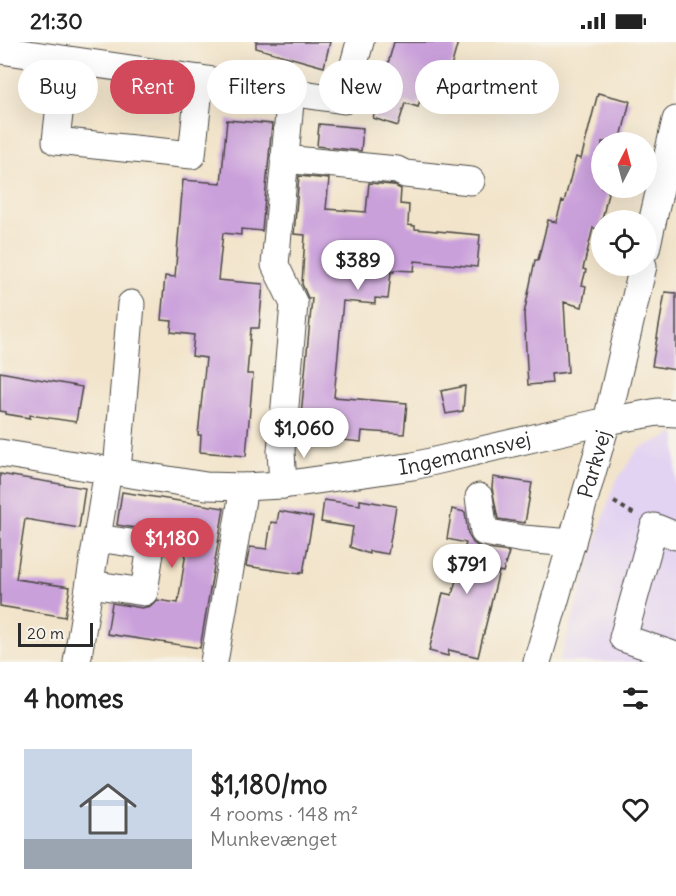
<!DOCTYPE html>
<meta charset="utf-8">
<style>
body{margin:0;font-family:Delius,sans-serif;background:#f2f2f2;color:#222;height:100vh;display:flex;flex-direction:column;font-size:22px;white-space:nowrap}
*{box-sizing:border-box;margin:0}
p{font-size:20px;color:#767676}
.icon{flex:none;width:33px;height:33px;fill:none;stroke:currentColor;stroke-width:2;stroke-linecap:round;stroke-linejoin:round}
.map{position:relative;height:620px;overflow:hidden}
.sheet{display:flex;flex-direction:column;background:#fff;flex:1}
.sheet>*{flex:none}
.guide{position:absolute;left:18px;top:18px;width:640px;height:54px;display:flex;gap:12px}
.needle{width:39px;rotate:6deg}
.buttons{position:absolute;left:591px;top:90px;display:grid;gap:12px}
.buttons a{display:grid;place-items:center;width:66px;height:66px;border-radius:50%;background:#fff;box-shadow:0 6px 24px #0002;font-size:30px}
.scale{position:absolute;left:18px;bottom:15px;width:75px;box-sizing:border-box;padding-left:6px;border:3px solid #2b2b2b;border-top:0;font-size:16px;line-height:21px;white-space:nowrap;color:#2b2b2b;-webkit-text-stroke:4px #f7f3e8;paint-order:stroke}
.price{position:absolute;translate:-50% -51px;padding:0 14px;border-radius:21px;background:#fff;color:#222;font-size:20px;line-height:39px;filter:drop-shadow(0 2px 3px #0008)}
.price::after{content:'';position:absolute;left:50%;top:36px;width:18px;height:14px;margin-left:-9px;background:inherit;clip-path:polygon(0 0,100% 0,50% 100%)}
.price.on{background:#d1495b;color:#fff}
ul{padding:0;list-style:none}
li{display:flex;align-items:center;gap:18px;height:150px;padding:0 24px}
li span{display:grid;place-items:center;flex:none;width:168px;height:120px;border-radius:0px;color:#555}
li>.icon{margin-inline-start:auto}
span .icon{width:72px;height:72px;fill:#fffc;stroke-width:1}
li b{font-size:26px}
h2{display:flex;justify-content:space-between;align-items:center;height:72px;padding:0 24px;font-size:26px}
.pill{padding:0 21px;border-radius:27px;background:#fff;box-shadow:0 6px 24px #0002;font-size:21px;line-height:54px}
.pill.on{background:#d1495b;color:#fff}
.status{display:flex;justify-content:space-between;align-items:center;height:42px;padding:0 30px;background:#fff;direction:ltr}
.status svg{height:16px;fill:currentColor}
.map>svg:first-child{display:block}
.built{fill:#e3d3f2}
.building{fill:#caa0db}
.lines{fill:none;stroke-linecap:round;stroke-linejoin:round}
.minor-casing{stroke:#494743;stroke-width:29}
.path{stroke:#494743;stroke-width:4;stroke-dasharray:4.5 4.5;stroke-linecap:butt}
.minor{stroke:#fff;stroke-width:27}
.labels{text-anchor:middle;stroke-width:6;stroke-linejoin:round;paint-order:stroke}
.street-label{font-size:21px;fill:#2b2b2b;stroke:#f7f3e8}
</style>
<div class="status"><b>21:30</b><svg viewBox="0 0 49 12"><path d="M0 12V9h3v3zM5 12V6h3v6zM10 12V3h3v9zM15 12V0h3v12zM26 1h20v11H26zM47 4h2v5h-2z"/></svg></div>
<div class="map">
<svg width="676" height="620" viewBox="0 0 676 620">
<rect width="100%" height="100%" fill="#f7f3e8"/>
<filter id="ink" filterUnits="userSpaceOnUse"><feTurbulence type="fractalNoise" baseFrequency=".0167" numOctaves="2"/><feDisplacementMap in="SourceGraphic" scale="12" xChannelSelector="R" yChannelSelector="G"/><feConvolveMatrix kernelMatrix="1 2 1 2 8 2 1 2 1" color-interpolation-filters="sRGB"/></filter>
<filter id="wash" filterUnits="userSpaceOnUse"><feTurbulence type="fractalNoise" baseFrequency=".008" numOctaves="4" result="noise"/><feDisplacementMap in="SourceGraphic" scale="24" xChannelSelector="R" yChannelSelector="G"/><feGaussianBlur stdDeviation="1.35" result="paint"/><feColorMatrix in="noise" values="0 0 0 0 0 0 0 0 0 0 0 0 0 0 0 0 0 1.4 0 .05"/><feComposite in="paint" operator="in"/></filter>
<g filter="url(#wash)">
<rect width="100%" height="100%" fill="#f2e4ca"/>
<path class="built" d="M676,391V620H559L614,442L639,406Z"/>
<g id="blocks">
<path class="building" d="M256,0H330L324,25L256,6Z
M394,0H458L443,54L423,48L418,65L405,61L398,84L373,76Z
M598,51L630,59L620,100H602V146H609L600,188L593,186L583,227L586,228L582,243L586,244L582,265L564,260L568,330L551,332L552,341L528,343L524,272L535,218H538L548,178L556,180L562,159L564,160L576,115L581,117Z
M227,78L272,82L262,189L241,187V193L223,191L218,238L263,242L259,286H251L247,332H253L246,414L200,410L201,393H198L206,316L192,314L194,293L171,290L172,279L161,278L165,234L175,235L183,138L221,141Z
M319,82L363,86L361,109L317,104Z
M299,134L329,137L326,167L366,170L369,141L393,143L401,147L400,162L409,163L408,183L415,184V187L480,193L477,225L415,219L414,229L394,228V230H391L388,257L375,256V262L343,259L334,355L407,361L404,392L362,389L361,400L314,395L315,375L301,374L312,256H308L302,242L305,193L294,192Z
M665,250L676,251V328L652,324Z
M0,330L82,345L76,380L30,373V376L6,372V370L0,369Z
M465,344L463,369L446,372L441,349Z
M0,432L85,446L79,486L25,477L16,537L70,545L65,575L0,564Z
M493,435L532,441L525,481L498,477L492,446Z
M122,450L224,466L200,606L107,592L112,561L142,566L150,564L157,558L178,561L186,510L167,507L169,499L154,489L117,483Z
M324,458L360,463V458L396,464L388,512L369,509V512L350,505L353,485L321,480Z
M452,467L465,470L468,492L473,501L481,506L509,510L503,530L499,529L478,615L449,608L448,614L429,609L443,551L452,553L466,501L447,497Z
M279,469L313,475L303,531L300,530V532L246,524L250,505L267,507L271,480L277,481Z"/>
</g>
</g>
<g filter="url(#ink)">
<use href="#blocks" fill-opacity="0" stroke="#494743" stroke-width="1.5"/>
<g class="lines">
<g class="minor-casing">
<g id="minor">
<path d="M0,8L344,58L360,0"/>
<path d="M65,18L56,99L192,113L200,37"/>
<path d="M284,117L397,128L405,132L471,139"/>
<path d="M646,207L676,78"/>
<path id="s1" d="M0,411L206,444L244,445L283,443L413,424L607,379L658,370L676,371"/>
<path d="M117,429L131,262"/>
<path d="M283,443L281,409L294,262L275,223L291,50"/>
<path d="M479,455L484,490L523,497L572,501"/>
<path d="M676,494L654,485L623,596L676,614"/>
<path d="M90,542L144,550L151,504L97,496"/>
<path d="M77,620L108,428"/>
<path d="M214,620L244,445"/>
<path id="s2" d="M537,620L607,379L643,224"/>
</g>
</g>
<path class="path" d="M614,460L634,472"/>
<use href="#minor" class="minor"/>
</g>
</g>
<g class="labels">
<g class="street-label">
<text dy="7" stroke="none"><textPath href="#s1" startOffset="470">Ingemannsvej</textPath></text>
<text dy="7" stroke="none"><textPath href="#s2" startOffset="206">Parkvej</textPath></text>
</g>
</g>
</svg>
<div class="buttons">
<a><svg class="needle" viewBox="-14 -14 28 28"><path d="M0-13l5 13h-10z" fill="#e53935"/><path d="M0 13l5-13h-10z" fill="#767676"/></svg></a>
<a><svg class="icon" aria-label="locate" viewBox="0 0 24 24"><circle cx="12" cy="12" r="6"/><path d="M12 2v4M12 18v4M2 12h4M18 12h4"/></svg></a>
</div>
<div class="scale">20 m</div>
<b class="price" style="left:358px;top:249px">$389</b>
<b class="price" style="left:304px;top:417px">$1,060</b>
<b class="price on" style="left:172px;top:527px">$1,180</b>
<b class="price" style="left:467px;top:553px">$791</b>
<div class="guide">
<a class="pill">Buy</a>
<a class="pill on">Rent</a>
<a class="pill">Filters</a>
<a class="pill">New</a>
<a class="pill">Apartment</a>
</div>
</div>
<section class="sheet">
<h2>4 homes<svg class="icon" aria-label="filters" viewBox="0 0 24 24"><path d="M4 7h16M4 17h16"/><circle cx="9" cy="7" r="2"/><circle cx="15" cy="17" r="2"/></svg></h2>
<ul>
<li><span style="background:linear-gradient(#c9d6e8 75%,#9aa5b1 0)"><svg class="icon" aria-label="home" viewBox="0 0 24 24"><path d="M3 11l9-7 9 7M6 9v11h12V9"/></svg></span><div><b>$1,180/mo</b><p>4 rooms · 148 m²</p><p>Munkevænget</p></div><svg class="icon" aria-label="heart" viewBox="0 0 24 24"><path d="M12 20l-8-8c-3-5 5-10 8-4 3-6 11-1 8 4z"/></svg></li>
</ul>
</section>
